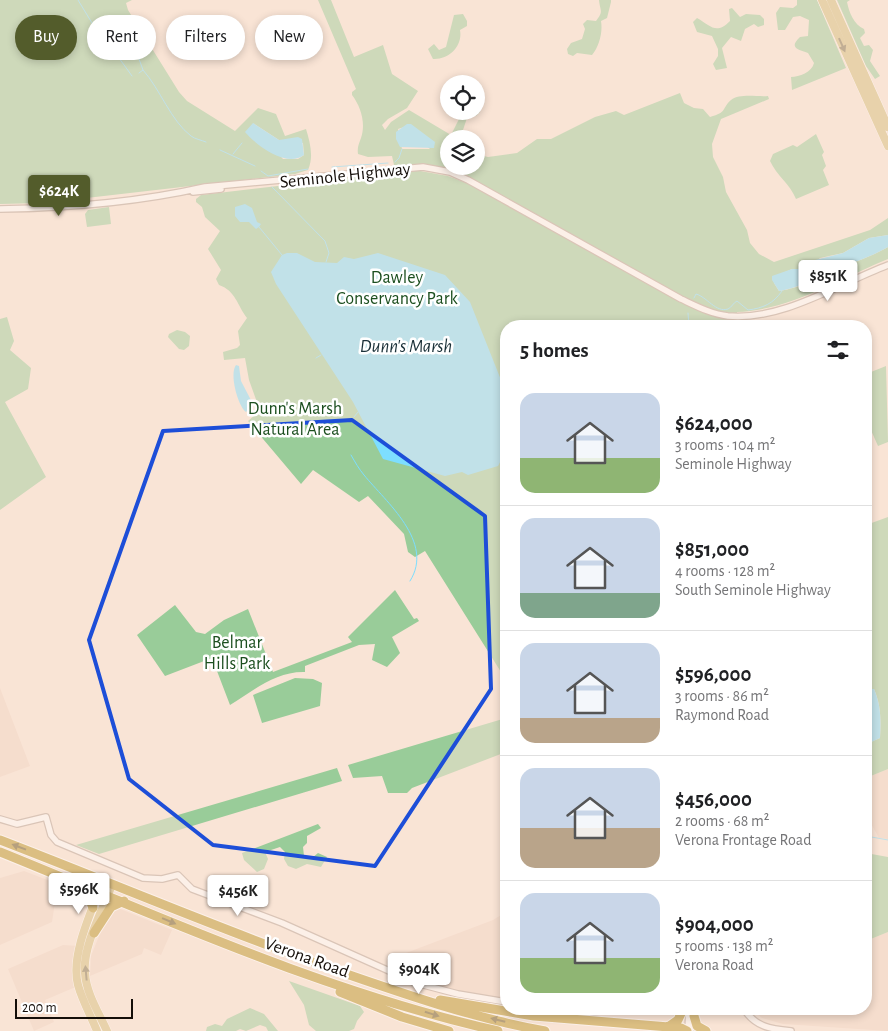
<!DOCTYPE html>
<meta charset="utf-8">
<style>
body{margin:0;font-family:"Alegreya Sans",sans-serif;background:#f2f2f2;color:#202124;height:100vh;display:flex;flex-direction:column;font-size:19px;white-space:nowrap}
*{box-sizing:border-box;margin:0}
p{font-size:16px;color:#757577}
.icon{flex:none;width:28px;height:28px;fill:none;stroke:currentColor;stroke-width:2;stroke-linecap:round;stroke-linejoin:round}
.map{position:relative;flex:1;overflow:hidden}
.details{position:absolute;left:500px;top:320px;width:372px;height:695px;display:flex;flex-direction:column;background:#fff;border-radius:20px;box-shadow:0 2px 8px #0003}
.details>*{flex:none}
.hud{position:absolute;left:15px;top:15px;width:410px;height:45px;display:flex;gap:10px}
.fabs{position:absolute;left:440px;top:75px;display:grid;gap:10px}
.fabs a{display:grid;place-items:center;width:45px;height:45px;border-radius:50%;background:#fff;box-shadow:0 2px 8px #0003;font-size:25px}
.scale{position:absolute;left:15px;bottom:12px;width:118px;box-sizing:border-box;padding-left:5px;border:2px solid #140e09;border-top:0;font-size:14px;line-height:18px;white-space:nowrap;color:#140e09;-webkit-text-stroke:4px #fff;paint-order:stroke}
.price{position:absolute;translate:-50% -42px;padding:0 11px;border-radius:5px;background:#fff;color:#222;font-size:16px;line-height:32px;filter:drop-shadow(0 1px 2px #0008)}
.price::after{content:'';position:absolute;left:50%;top:30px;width:15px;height:11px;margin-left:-8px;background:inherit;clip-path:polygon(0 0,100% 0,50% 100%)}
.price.current{background:#535c2b;color:#fff}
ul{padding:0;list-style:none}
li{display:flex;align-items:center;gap:15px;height:125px;padding:0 20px}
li+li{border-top:1px solid #e0e0e0}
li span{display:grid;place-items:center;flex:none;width:140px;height:100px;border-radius:15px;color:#555}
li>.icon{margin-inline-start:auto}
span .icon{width:60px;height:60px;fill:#fffc;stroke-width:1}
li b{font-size:21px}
h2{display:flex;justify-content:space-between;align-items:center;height:60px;padding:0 20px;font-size:21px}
.tag{padding:0 18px;border-radius:22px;background:#fff;box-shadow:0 2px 8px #0003;font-size:18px;line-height:45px}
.tag.current{background:#535c2b;color:#fff}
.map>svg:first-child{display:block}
.built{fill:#f0d5c3}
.green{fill:#9c9;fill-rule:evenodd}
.water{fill:#7ddeff}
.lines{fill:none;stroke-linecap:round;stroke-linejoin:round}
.stream{stroke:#7ddeff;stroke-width:1}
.minor-casing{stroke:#b4a093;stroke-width:8}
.major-casing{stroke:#fff;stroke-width:9}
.highway-casing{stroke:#fff;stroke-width:11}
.minor{stroke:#fff;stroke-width:5.5}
.major{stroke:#d3bc78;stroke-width:8}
.highway{stroke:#b5901e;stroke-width:9}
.oneway{fill:#7d6e46}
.oneway2{fill:#644f14}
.marked{fill:none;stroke:#1d4ed8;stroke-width:4;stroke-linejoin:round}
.labels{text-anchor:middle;stroke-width:5;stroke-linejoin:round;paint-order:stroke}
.street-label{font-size:18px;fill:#140e09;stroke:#fff}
.park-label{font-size:18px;fill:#1b4e1e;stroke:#fff}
.water-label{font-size:19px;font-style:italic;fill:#1a3038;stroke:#fff}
</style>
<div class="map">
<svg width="888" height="1031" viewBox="0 0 888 1031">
<rect width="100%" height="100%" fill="#f9e4d6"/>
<path class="built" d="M0,688L30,766L0,777Z
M888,769V839L879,838L870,822H866V778Z
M24,871L58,884L52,922L0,945V878Z
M118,908L172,930L161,955L144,948L142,954L90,976L91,956L107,916L111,910Z
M501,915L506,916V1002L458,994L387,971L398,956L493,920Z
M888,932V1031L783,1024L762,1018L751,1009H866V941Z
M63,945L80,946L78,986L45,1000L54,1022L34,1031L8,969Z"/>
<path class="green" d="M0,0H132L126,3L128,10L179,92L187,101L235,131L258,108L276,114L285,136L306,129C310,142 314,157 308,170L295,174L43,203L0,204ZM253,123L279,140L303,143L304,155L298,159H283Z
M318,0H331L354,57L383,45L392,74L418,91L407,108L388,119L382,125L385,130L391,122L409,110L451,135L463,111H476V108L480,112L476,116L468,115L460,139H449V166H476V144V154L488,157L517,153L537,139H551L595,117L616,111L624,115L680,93L684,103L694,108L703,109L710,117C728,112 721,109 731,100C740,93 757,97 768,96L769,99L721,119L712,144L713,157L723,177L726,192L747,230L750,243L759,254L774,262L870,230L888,218V235L869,238L843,253L820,258L806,269H792L783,273L774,283L779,291C785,291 816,281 823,278C826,276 828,273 832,271C851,263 869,258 888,247V259C842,278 787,311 737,312V320L730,326H740H506V680L425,551L415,557L408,552L404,534L368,496L359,502L313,470L301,484L248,421L256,414L258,405L249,380L245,358L224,360L223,352L237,348L240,345L238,331L247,318C237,305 236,291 219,285L216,279L221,270L208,249L220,231L205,217L202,207L196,202V199L201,195L415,170L448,176L464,182L467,177L441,167L394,165L392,156L368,157L358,154C357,147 359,144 361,138C366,123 361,107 352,95V92L356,89ZM404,127L430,149H402L398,129Z
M599,0H611V2L607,18L601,21C603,32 599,47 592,55L577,53L573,56L568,54L567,49L571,43L582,39L585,29L583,24L587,20L596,21C604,11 600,11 599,0Z
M797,0H817L846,68L792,90L791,77C799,77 812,72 814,63L808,53C801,50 787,49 800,37L808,36L809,20L800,16L793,17L785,30H778L776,13L780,7L793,8L797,5Z
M837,0H850L847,2C849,12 854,25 864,29L865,33L860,38L864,46L869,45L873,50L870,61L880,76L875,79L866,66Z
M732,8L740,17L746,14L760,15L764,19V25L758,27L754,24L745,29L741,41L731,37L722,48L727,68L716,70L713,64L718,56V49L712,36L697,32L693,22L697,18C711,26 716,35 730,21L729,9Z
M463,14L467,21V26L460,30C463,46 449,60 433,59L428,49L434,44L439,50L446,47L454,15Z
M816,134L824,152L822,155L826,166L823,170L829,185L796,199C790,184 777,176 770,161L773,154L793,145L797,147Z
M109,207L111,224L87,227L85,214L88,210Z
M7,317L14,341L10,350L31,368L28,389L5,402L46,477L0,510V319Z
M177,330L185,332L190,336L189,346L184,350L179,349L168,337L169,334Z
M886,366L888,442L878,446L866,419V374Z
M888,517V769L866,778V744L880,738C881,720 881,705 874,689H866V525Z
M395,590L414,619L417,618L419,621L392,637L400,653L387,667L372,660L375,644L359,645L305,666V672C276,671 253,691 230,705L212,658L165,676L137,635L175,605L196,632L205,634L224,620L248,609L273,672L352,642L348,637Z
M295,678L313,679L322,683L320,706L262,723L253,695Z
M506,718V752L412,788L407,793H388L382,776L353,778L348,765Z
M337,768L342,781L99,854L76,845Z
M318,824L321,828L307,836V843L303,847L304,856L312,858L318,853L327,857L321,867L307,864L296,869L288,866L284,859L285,852L280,847L265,852L268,859L264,869L257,872L244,860L242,853Z
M866,853L888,857V932L866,941Z
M289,981L360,1006L364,1012L357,1021L354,1029L349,1031H316L309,1025L304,1005Z
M250,1008L264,1014L278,1031H268L266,1027L260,1025L246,1031L240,1029L236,1031H206L207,1027L215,1024L222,1026L227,1019Z"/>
<path class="water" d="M253,123L279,140L298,137L302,139L304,155C287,168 257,146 245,132Z
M407,124H411L435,142L434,148L400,147L396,139V132Z
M245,204L252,208L257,222L261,224L259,227L256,229L249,222H240L235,216V207Z
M888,235V247C869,258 851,263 832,271C828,273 826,276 823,278C818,280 784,291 779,291L772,280V276L792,269H805L810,266L811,261L843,253L869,238Z
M287,253H297L315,262L337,263L344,257L354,259L378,253L445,275L470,302L501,380L506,387V451L498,466L468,475L462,472L445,476L383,459L353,402L276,284L271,272L282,255Z
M236,365L239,366L241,381L253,404L246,412C238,406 229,374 236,365Z
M866,689H874C881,705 881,720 880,738L867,744Z"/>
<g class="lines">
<path class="stream" d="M78,0L114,59L119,58L132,76
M130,34L143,70
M139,73L143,70C160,89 171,121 191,136C195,139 201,140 206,142
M220,150L255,166
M233,154L242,143
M395,162L399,158L402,149
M332,167L388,163
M261,171L268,176L308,169
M272,187L325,241L329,253L326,262
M259,227L282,255
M694,298L696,294C707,297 716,313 728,309C732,307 733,303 737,301L748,310C763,308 773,304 782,291
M688,313L689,326
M670,326H676
M316,358L321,355
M354,417L358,412
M351,455C355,462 359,469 364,475C386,502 435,542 410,581
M866,836L888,840"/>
<g class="minor-casing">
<path id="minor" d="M193,192L221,189
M0,209C68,208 139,202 205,187L423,167L450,172L468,180L681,299C696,306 711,314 728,316C782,321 838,284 888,265
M0,819L17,824L46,817L51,835L57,842L143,878L162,879L178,875L192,889L282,923L416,983L458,994L506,1002
M555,1009L587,1013L610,1009
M744,1009C755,1027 771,1029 791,1031
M688,1031L694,1027L693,1009
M688,1031L689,1009"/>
</g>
<g class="major-casing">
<path id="major" d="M822,0L888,146
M831,0L888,127
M97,1031C91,1016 82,1000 78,985C70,955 92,910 103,881
M107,1031C99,1013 86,993 85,973C82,948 103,909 112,885"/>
</g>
<g class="highway-casing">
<path id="highway" d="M0,840C112,883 222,930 335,970C404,994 473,1018 545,1031
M0,852C163,918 325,992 498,1031
M74,885L90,900L93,908
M94,933L111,907L124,901
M340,992L402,1017L449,1031
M440,1000L534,1016L681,1028L687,1031
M694,1016L697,1026L706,1031
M668,1027L678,1020L683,1009"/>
</g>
<use href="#minor" class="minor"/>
<use href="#major" class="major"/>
<use href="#highway" class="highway"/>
</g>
<defs><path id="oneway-solid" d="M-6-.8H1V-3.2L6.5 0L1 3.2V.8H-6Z" transform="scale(1.25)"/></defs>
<g class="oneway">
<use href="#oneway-solid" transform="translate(842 45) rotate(66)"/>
<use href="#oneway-solid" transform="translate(86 973) rotate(-95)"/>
</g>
<g class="oneway2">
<use href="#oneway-solid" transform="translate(19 847) rotate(-159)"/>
<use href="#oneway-solid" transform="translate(169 921) rotate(23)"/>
<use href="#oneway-solid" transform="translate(432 1014) rotate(17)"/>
<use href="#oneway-solid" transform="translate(498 1020) rotate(-166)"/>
</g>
<path d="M0 0H888V1031H0ZM352,420L485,516L491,689L375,866L213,845L129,779L89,640L163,431Z" fill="#f9e4d6" fill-opacity=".55" fill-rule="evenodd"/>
<path class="marked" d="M352,420L485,516L491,689L375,866L213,845L129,779L89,640L163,431Z"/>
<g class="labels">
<g class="street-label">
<text transform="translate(345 175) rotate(-6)" y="6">Seminole Highway</text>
<text transform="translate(307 957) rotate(20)" y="6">Verona Road</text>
</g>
<g class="park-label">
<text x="397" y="283">Dawley<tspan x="397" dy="21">Conservancy Park</tspan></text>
<text x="295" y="414">Dunn's Marsh<tspan x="295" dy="21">Natural Area</tspan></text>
<text x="237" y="648">Belmar<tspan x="237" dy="21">Hills Park</tspan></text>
</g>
<g class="water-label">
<text x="406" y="352">Dunn's Marsh</text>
</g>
</g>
</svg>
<div class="fabs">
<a><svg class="icon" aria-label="locate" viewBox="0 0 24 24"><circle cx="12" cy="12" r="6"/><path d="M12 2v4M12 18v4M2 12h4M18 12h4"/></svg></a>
<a><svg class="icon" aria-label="layers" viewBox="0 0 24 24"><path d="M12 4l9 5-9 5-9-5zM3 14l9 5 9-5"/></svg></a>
</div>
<div class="scale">200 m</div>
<b class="price current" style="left:59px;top:217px">$624K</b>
<b class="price" style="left:828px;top:302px">$851K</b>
<b class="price" style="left:79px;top:915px">$596K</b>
<b class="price" style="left:238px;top:917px">$456K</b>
<b class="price" style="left:419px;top:995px">$904K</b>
<div class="hud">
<a class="tag current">Buy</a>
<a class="tag">Rent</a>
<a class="tag">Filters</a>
<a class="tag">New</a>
</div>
<section class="details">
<h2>5 homes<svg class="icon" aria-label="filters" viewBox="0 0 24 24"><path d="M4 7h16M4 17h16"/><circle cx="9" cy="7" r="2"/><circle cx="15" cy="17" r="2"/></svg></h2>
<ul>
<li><span style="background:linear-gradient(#c9d6e8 65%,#8fb573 0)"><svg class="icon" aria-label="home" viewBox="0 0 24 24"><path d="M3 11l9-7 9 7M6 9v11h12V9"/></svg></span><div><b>$624,000</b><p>3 rooms · 104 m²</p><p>Seminole Highway</p></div></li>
<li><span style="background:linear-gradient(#c9d6e8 75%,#7fa58c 0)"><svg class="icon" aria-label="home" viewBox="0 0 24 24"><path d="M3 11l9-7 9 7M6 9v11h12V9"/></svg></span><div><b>$851,000</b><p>4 rooms · 128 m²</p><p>South Seminole Highway</p></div></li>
<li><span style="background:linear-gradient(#c9d6e8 75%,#b9a48a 0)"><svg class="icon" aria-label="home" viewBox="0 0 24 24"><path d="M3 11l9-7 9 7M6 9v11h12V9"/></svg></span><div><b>$596,000</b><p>3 rooms · 86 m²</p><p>Raymond Road</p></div></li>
<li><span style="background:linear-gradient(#c9d6e8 60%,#b9a48a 0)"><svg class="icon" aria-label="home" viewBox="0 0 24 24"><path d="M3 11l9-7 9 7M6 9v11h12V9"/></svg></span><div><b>$456,000</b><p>2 rooms · 68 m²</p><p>Verona Frontage Road</p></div></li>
<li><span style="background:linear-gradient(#c9d6e8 65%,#8fb573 0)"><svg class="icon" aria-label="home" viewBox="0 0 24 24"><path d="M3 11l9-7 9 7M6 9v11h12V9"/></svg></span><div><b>$904,000</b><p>5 rooms · 138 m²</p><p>Verona Road</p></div></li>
</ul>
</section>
</div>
